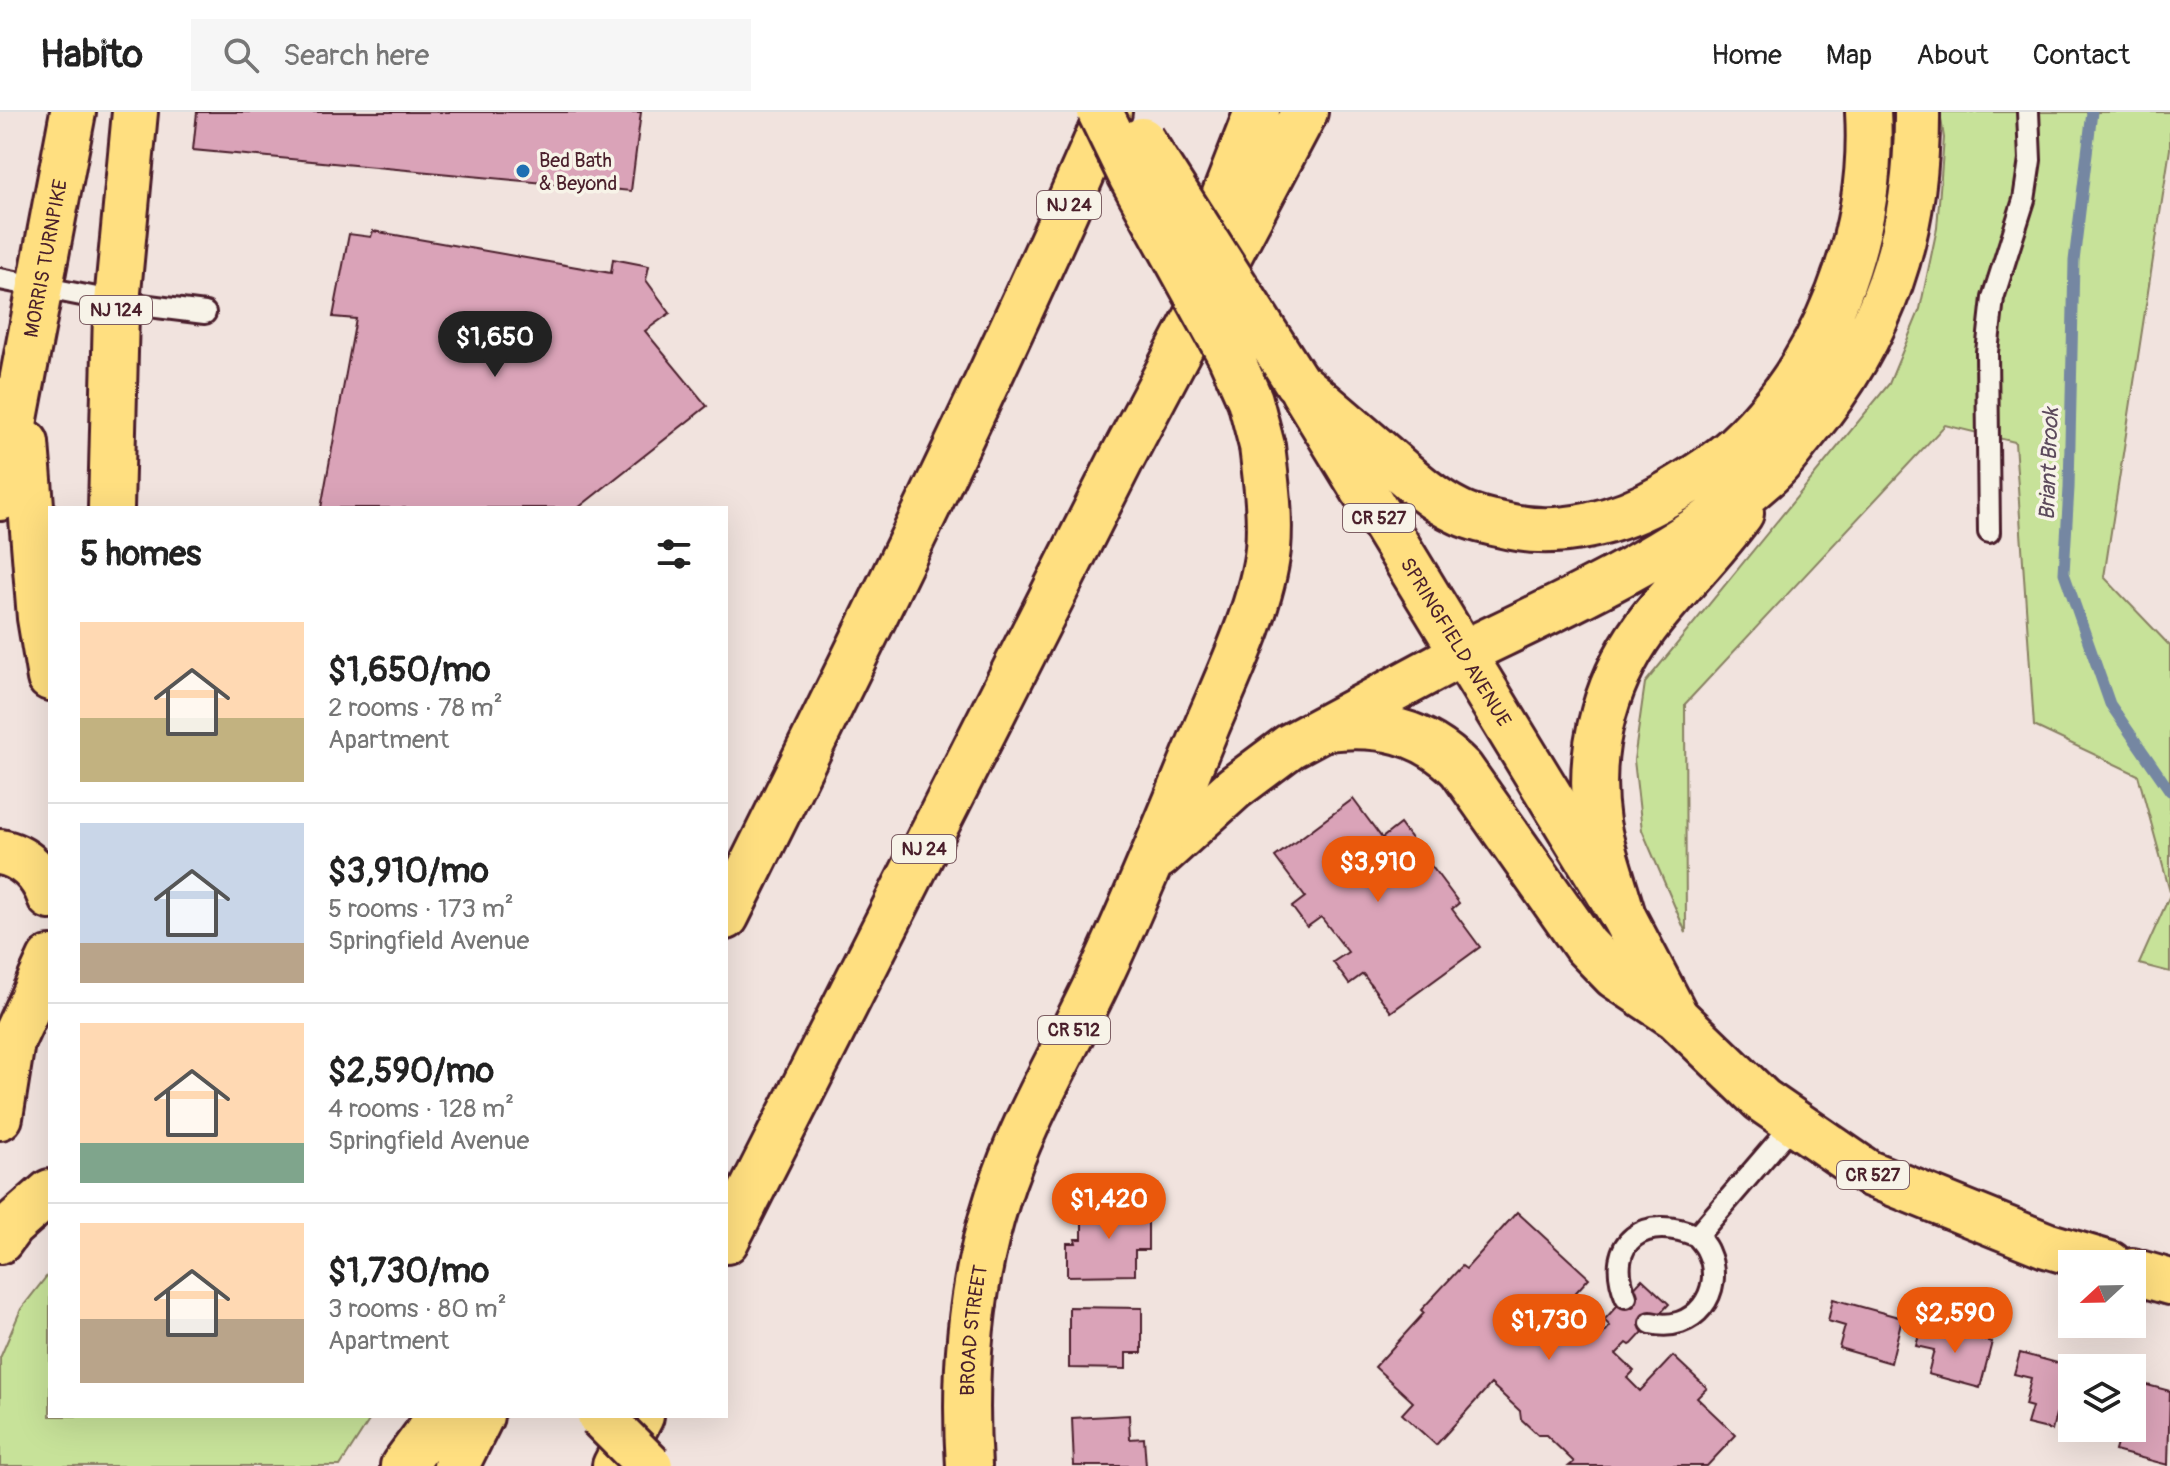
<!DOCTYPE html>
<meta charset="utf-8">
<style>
body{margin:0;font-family:Pangolin,sans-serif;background:#f6f6f6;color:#222;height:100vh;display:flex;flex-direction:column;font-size:30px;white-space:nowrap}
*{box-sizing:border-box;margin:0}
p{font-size:26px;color:#767676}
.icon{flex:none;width:44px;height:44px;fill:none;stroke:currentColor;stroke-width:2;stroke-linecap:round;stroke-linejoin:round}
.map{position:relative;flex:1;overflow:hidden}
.details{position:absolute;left:48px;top:394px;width:680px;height:912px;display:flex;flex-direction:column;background:#fff;border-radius:0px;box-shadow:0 8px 32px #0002}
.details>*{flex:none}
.needle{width:52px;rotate:248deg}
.tools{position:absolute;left:2058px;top:1138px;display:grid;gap:16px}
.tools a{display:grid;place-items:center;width:88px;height:88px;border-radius:0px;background:#fff;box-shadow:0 8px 32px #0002;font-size:40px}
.price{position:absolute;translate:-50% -68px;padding:0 18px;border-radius:28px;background:#ea580c;color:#fff;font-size:26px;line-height:52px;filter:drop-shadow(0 2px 4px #0008)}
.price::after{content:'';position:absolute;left:50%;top:48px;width:24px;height:18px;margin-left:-12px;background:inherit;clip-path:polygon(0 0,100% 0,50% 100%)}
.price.selected{background:#222;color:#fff}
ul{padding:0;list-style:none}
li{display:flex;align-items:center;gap:24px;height:200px;padding:0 32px}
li+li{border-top:2px solid #e0e0e0}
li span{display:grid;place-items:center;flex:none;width:224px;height:160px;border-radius:0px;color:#555}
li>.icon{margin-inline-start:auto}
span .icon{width:96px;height:96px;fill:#fffc;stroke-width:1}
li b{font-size:34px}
h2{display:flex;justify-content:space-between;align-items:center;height:96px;padding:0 32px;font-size:34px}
header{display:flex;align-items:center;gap:48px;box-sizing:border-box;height:112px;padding:0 40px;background:#fff;border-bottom:2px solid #e0e0e0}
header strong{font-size:38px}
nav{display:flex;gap:44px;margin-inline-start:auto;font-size:28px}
.search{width:560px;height:72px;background:#f6f6f6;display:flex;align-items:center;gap:20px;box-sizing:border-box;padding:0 28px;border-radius:0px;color:#767676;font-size:30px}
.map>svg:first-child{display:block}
.green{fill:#c7e299;stroke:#888062;stroke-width:2}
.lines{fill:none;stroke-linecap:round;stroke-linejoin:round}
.stream{stroke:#7487a2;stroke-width:11}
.building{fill:#daa3b8;stroke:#4a1f2b;stroke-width:2}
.service-casing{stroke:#4a1f2b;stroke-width:26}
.primary-casing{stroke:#4a1f2b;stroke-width:50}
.motorway-casing{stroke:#4a1f2b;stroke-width:50}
.service{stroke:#f7f3e8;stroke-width:20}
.primary{stroke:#ffdf80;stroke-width:44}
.motorway{stroke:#ffdf80;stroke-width:44}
.primary-bridge-casing{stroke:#4a1f2b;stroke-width:50;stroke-linecap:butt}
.primary-bridge{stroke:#ffdf80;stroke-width:44}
.poi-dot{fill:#1f6fb2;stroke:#f7f3e8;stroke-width:3}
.labels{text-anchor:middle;stroke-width:7;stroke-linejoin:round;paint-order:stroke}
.shield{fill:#f7f3e8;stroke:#7e5f64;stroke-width:2}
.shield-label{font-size:18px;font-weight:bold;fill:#4a1f2b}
.poi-label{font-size:20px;fill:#4a1f2b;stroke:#f7f3e8;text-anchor:start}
.street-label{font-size:20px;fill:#4a1f2b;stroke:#f7f3e8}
.water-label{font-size:22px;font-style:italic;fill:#5c4a5c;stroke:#f7f3e8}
</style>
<header>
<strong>Habito</strong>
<div class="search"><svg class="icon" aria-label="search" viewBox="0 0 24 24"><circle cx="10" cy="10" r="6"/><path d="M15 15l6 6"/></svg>Search here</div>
<nav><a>Home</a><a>Map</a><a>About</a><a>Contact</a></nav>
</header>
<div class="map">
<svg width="2170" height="1354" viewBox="0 0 2170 1354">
<rect width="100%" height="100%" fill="#f1e3de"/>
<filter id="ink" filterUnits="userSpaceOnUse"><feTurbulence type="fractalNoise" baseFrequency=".0125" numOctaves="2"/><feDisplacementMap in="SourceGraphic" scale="16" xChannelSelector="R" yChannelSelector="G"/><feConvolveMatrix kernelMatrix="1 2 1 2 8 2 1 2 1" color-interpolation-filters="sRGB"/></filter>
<g filter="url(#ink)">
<path class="green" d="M1940,0H2170V37L2104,465L2170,534V780L2138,663L2034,614L2015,330L1945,313L1685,592L1686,821L1642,718L1634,648L1645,571L1889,272L1920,197L1937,116L1944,26Z
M2170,783V860L2139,852Z
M50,1160V1304H372L340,1354H0V1246L21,1197Z"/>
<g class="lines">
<path class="stream" d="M2092,0L2074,149L2069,376L2064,461L2110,592L2170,679"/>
</g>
<path class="building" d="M197,0H641L631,79L193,38Z
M373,119L611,161L613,147L649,154L646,168L670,201L645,219L707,294L578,396H321L356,207L333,205L349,122L371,125Z
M1353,687L1382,726L1400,712L1459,791L1452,797L1480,835L1391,900L1363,862L1349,872L1333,850L1348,840L1321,805L1307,815L1292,795L1305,785L1275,745Z
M1135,1092V1097H1148V1138H1135V1163L1067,1164V1131H1076L1075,1127H1082V1093Z
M1517,1100L1589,1166L1557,1201L1572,1216L1578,1209L1598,1228L1610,1214L1604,1208L1642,1167L1669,1192L1632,1232L1630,1233L1627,1231L1616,1242L1634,1259L1627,1266L1640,1279L1673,1244L1707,1276L1697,1286L1736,1323L1707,1354H1569L1574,1350L1546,1323H1538L1521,1307L1520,1299L1491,1272L1436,1333L1402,1302L1413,1290L1375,1255L1424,1201L1421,1198L1462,1154L1466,1157Z
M1833,1187L1902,1206L1891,1251L1839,1236L1845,1214L1828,1209Z
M1069,1195L1142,1196V1241H1126V1257L1069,1256Z
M1922,1212L1992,1230L1980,1276L1928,1262L1934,1238L1916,1234Z
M2020,1241L2076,1256H2072V1306L2056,1302L2052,1318L2027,1312L2032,1295L2025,1293L2031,1266L2014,1262Z
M2132,1269L2170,1279L2168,1353L2115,1339L2121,1316H2132Z
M1129,1303L1130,1327L1144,1326L1146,1354H1074L1072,1306Z"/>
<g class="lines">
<g class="service-casing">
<path id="service" d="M0,167L117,190L205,201
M1989,420L1987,240L1993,186L2024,88L2030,48L2028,0
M1626,1185C1603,1129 1646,1101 1697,1124L1794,1011
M1651,1211C1693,1222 1726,1180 1708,1140C1706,1134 1701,1129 1697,1124"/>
</g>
<g class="primary-casing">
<g id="primary">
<path id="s1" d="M1303,279L1623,804L1673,899"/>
<path d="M26,331L40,506L50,566"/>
<path id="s2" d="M0,386L73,0"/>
<path d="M111,396L116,201L135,0"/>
<path d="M1327,616C1378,610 1423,618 1461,657L1585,833L1615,864L1676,905L1762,988L1868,1061L2046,1133L2110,1152"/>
<path d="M0,740C24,744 42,762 50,785"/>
<path d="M1159,744L1234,676L1290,634L1461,542"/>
<path d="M0,956L50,847"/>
<path d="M2132,1159L2170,1170"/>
<path id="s3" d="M969,1354C963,1263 970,1172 998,1085C1023,1006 1068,934 1102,860C1140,779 1173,696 1207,614C1229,562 1262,493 1268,437C1271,403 1266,368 1262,334"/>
</g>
</g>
<g class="motorway-casing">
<path id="motorway" d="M1200,146L1257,0
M1296,269C1326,294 1355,319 1384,344C1406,363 1430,386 1457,399C1470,406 1488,410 1503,413C1558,427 1619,411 1666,383C1690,369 1715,354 1736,335C1826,252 1875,121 1868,0
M1461,542C1566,491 1677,443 1765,365C1780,353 1792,334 1805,319C1883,225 1918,122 1917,0
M1623,804C1615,774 1602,741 1597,710C1586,635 1607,562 1654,504C1683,468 1714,439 1741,401
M726,805C858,539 991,273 1109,0
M0,1005L12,930
M0,1129L11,1114L50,1080
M726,1129L1122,346L1305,0
M403,1354L440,1304
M456,1354L481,1304
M615,1354L641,1304"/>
</g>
<use href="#service" class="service"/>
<use href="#primary" class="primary"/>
<use href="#motorway" class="motorway"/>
<g class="primary-bridge-casing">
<path id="primary-bridge" d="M1100,0L1131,64L1230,243L1250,288L1262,334
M1142,28L1296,269
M600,1304L650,1354"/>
</g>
<use href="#primary-bridge" class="primary-bridge"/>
</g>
</g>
<circle class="poi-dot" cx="523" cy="59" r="8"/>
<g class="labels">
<g class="shield">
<rect x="1037" y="79" width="64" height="28" rx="6"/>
<rect x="80" y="184" width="72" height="28" rx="6"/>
<rect x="1343" y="392" width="72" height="28" rx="6"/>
<rect x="892" y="723" width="64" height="28" rx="6"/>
<rect x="1038" y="904" width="72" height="28" rx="6"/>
<rect x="1837" y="1049" width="72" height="28" rx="6"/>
</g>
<g class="shield-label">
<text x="1069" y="99">NJ 24</text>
<text x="116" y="204">NJ 124</text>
<text x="1379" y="412">CR 527</text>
<text x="924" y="743">NJ 24</text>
<text x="1074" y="924">CR 512</text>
<text x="1873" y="1069">CR 527</text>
</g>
<g class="poi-label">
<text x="539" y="55">Bed Bath<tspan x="539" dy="23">&amp; Beyond</tspan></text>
</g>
<g class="street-label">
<text dy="7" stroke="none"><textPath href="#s2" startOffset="244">MORRIS TURNPIKE</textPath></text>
<text dy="7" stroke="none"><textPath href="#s1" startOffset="294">SPRINGFIELD AVENUE</textPath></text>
<text dy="7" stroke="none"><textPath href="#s3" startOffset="136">BROAD STREET</textPath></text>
</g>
<g class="water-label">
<text transform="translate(2048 352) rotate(-88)" y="8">Briant Brook</text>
</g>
</g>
</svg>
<div class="tools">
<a><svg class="needle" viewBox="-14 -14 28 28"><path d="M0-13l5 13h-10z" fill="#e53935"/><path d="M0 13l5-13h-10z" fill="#767676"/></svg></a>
<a><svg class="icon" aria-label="layers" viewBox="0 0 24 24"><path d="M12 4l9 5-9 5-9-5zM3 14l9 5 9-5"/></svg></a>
</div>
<b class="price selected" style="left:495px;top:267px">$1,650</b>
<b class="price" style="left:1378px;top:792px">$3,910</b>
<b class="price" style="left:1109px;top:1129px">$1,420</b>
<b class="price" style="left:1955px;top:1243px">$2,590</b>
<b class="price" style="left:1549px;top:1250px">$1,730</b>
<section class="details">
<h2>5 homes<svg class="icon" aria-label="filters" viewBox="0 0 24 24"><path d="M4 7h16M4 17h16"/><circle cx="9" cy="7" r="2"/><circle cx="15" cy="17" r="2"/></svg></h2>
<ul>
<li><span style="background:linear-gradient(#ffd9b3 60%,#c2b280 0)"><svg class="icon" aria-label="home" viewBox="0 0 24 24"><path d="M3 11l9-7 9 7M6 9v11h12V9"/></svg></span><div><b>$1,650/mo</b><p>2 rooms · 78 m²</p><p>Apartment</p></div></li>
<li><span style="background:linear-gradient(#c9d6e8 75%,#b9a48a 0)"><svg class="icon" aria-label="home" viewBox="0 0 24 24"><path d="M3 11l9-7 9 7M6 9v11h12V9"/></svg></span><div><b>$3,910/mo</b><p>5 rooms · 173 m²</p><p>Springfield Avenue</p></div></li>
<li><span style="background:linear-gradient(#ffd9b3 75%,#7fa58c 0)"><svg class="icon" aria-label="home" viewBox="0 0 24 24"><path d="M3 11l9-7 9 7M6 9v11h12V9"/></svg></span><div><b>$2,590/mo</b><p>4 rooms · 128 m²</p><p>Springfield Avenue</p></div></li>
<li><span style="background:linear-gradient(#ffd9b3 60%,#b9a48a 0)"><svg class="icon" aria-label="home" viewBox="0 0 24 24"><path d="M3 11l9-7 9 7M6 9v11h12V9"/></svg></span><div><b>$1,730/mo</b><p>3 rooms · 80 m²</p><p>Apartment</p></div></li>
</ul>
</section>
</div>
